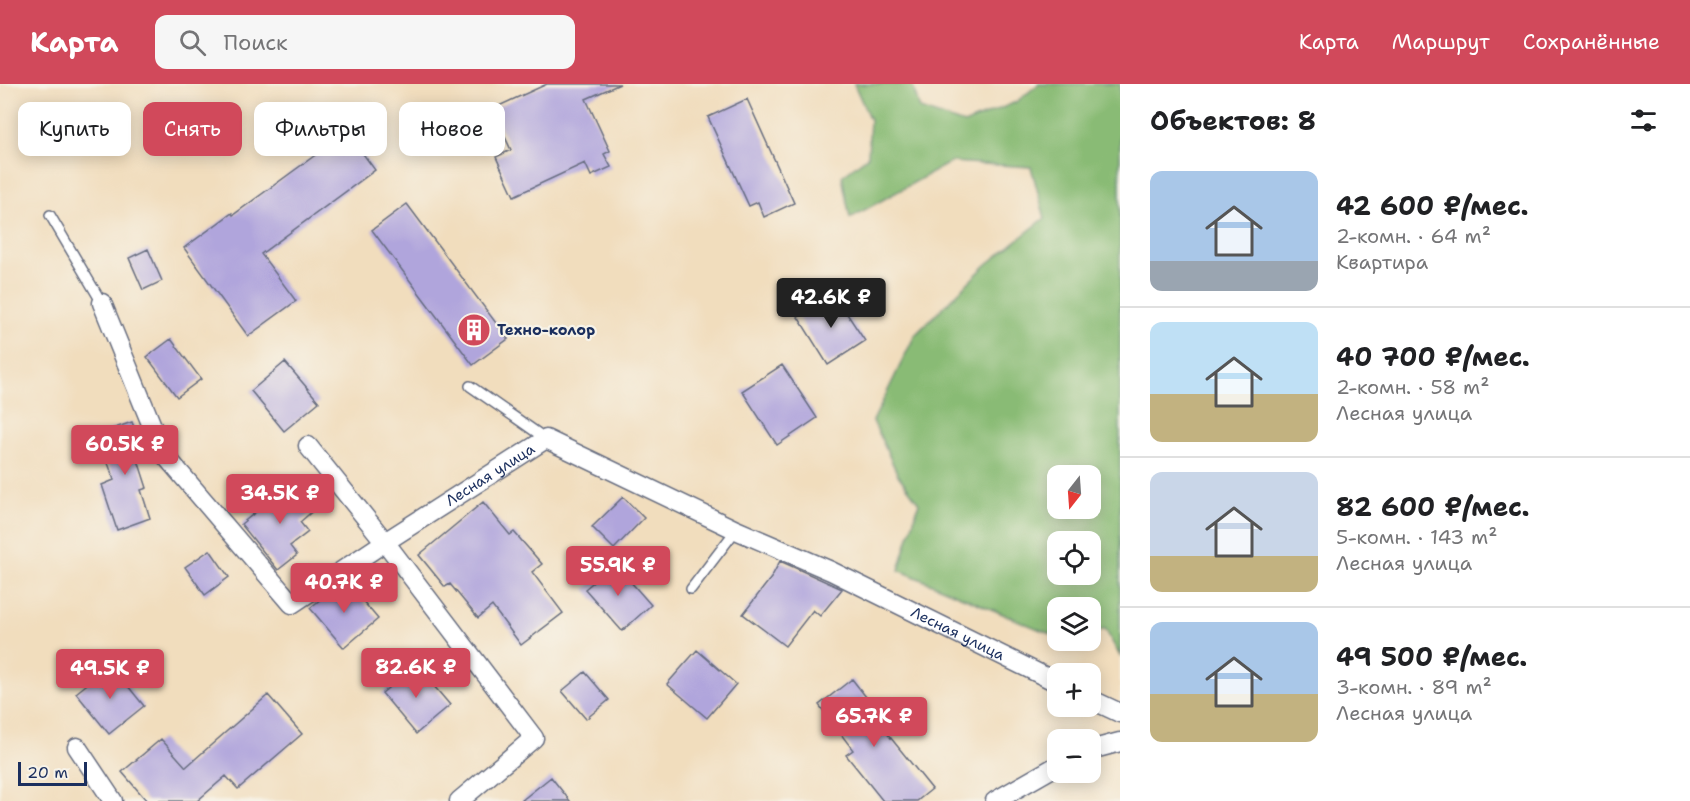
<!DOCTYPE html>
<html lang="ru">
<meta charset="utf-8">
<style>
body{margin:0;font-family:"Shantell Sans",sans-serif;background:#f6f6f6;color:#202124;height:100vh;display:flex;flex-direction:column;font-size:22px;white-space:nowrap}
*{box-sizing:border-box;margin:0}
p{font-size:20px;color:#757577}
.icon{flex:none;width:33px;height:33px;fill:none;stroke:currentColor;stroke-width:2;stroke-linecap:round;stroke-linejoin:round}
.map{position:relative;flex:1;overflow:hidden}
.details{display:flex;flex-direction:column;background:#fff;width:570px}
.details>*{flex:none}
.banner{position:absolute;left:18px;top:18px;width:570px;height:54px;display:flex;gap:12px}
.needle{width:39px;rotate:197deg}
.tools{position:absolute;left:1047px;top:381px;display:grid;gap:12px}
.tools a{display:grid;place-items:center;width:54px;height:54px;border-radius:12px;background:#fff;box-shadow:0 3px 15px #0003;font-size:30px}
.scale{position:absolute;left:18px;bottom:15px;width:69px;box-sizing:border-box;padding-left:6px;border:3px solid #1b2f5e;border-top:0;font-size:16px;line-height:21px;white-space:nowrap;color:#1b2f5e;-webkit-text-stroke:4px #f7f3e8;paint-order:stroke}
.price{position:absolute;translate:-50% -51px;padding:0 14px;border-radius:6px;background:#d1495b;color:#fff;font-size:20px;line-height:39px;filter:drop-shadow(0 2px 3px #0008)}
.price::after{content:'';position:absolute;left:50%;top:36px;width:18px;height:14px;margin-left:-9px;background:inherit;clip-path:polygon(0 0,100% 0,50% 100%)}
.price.active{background:#222;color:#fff}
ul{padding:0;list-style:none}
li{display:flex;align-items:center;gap:18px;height:150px;padding:0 30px}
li+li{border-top:2px solid #e0e0e0}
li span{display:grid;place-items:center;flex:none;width:168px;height:120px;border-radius:12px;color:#555}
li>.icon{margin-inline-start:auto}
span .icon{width:72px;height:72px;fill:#fffc;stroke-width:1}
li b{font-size:26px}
h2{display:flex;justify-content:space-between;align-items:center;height:72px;padding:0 30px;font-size:26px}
.tag{padding:0 21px;border-radius:12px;background:#fff;box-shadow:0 3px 15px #0003;font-size:21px;line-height:54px}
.tag.active{background:#d1495b;color:#fff}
header{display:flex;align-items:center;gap:36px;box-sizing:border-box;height:84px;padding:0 30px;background:#d1495b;color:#fff}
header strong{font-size:28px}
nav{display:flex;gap:33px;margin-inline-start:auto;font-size:21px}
.search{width:420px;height:54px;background:#f6f6f6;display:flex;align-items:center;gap:15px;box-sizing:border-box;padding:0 21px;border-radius:12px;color:#757577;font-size:22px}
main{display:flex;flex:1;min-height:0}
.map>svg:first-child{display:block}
.forest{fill:#89bb75;stroke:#52756a;stroke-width:1.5;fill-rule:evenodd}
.building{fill:#b0a5dc}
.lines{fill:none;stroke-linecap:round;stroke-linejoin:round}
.service-casing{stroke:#666c7f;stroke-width:12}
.minor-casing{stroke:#666c7f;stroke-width:21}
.service{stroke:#fff;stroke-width:9}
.minor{stroke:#fff;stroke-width:18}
.labels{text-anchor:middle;stroke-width:4.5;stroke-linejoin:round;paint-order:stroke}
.poi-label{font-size:15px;font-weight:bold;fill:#1b2f5e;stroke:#f7f3e8;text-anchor:start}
.street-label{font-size:15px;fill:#1b2f5e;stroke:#f7f3e8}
</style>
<header>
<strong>Карта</strong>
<div class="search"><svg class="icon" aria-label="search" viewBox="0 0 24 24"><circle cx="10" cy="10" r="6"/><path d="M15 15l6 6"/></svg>Поиск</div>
<nav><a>Карта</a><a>Маршрут</a><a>Сохранённые</a></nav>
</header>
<main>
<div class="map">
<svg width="1120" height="717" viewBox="0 0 1120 717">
<rect width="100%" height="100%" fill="#f7f3e8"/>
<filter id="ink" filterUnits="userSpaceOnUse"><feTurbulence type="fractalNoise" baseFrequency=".0167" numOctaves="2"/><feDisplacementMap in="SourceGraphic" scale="12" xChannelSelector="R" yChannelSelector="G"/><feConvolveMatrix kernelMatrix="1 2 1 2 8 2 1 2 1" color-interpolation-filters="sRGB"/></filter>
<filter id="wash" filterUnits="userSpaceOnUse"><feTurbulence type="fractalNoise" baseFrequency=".008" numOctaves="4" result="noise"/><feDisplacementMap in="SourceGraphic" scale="24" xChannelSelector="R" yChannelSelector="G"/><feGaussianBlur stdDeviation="1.35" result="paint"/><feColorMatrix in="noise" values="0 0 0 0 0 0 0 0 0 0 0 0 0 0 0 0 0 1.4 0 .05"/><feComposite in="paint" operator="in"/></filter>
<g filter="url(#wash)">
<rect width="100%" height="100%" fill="#f1ddbd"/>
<path class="forest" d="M854,0H912L920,25L964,40L1016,18L1039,0H1120V572L1105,545L1091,550L1090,524H1058L1057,553L899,486L919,419L898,391L873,337L915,251L986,181L1045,134L1031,83L951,78L850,134L842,92L868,72L870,36ZM1058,392H1090V424H1058ZM1058,458H1090V490H1058Z"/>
<g id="blocks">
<path class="building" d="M547,0H620L586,15L610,67L604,70L611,83L591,92L585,79L514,112L496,73L511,66L492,25Z
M747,15L794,119L764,133L758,118L749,122L708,33Z
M347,48L375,86L261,170L296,217L248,252L184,164L232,129L233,131Z
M407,120L508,255L473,281L372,146Z
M148,165L162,197L143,206L129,174Z
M834,210L865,257L828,281L798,233Z
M171,255L201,295L177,313L147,273Z
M285,278L319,318L284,347L251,307Z
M782,281L817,334L777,361L742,307Z
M132,338L143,367L136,370L147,404L141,406L150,434L117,446L102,401L114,396L98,350Z
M293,398L315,425L300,438L308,448L290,462L297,471L278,486L241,440Z
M623,413L644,434L614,465L592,443Z
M483,418L510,451L514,448L542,480L532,488L563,529L521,561L492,522L478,534L450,500L445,503L419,471Z
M210,466L229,493L205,511L185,483Z
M780,477L842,505L820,532L813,526L785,562L743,530L771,494Z
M615,480L651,521L622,547L585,505Z
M346,497L378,535L344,564L310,524L327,510Z
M697,566L736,600L707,634L667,600Z
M111,581L144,622L109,650L76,609Z
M416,581L450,621L416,650L382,609Z
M585,588L609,616L586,635L562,607Z
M852,595L866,613L861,617L932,705L917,717H883L846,671L853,666L819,621Z
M268,611L302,650L238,705L226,692L197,717H147L122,688L161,655L186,683Z
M551,693L570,717H521Z"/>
</g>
</g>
<g filter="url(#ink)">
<use href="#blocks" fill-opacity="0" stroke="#666c7f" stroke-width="1.5"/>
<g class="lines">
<g class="service-casing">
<path id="service" d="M50,131L102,219
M470,302L546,355
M691,505L736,446"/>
</g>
<g class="minor-casing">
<g id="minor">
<path id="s1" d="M102,219L163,369L292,520L385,458L546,355L736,446L831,487L1058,599"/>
<path d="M308,362L385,458L534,654L459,717"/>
<path d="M1090,615L1120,629"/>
<path d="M77,663L113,717"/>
<path d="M1090,666L1120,658"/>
<path d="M995,717L1058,681"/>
</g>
</g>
<use href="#service" class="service"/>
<use href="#minor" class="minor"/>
</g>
</g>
<defs>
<g id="building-disc" transform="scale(1.725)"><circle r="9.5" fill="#d1495b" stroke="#f7f3e8"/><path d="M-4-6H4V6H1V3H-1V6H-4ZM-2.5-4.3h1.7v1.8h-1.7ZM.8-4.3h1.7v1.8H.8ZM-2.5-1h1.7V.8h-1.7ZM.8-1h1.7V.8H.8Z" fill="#fff"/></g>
</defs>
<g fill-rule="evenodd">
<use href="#building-disc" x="474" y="246"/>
</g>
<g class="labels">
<g class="poi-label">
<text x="497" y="251">Техно-колор</text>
</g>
<g class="street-label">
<text dy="5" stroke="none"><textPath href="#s1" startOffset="597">Лесная улица</textPath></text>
<text dy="5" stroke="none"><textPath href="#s1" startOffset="1119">Лесная улица</textPath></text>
</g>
</g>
</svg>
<div class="tools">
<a><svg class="needle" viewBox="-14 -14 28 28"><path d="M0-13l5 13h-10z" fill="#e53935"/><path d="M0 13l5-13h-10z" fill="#757577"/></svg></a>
<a><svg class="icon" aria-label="locate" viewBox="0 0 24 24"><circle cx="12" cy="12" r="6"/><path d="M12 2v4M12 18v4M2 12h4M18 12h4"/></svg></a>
<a><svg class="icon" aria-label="layers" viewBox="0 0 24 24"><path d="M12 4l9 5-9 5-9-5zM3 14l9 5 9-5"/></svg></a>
<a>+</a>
<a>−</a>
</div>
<div class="scale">20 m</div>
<b class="price active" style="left:831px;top:245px">42.6K ₽</b>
<b class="price" style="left:125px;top:392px">60.5K ₽</b>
<b class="price" style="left:280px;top:441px">34.5K ₽</b>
<b class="price" style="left:618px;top:513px">55.9K ₽</b>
<b class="price" style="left:344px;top:530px">40.7K ₽</b>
<b class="price" style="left:416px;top:615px">82.6K ₽</b>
<b class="price" style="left:110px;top:616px">49.5K ₽</b>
<b class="price" style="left:874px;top:664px">65.7K ₽</b>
<div class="banner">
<a class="tag">Купить</a>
<a class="tag active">Снять</a>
<a class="tag">Фильтры</a>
<a class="tag">Новое</a>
</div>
</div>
<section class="details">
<h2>Объектов: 8<svg class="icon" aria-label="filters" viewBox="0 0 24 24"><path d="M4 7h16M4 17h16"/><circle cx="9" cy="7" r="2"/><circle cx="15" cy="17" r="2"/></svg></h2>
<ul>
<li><span style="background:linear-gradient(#a9c7e8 75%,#9aa5b1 0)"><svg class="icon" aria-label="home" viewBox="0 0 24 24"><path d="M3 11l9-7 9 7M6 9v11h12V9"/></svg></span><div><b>42 600 ₽/мес.</b><p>2-комн. · 64 m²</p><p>Квартира</p></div></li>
<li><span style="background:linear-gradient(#bfe0f5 60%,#c2b280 0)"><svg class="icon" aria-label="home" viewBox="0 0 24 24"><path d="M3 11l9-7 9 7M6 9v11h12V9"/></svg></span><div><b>40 700 ₽/мес.</b><p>2-комн. · 58 m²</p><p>Лесная улица</p></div></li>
<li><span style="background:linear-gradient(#c9d6e8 70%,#c2b280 0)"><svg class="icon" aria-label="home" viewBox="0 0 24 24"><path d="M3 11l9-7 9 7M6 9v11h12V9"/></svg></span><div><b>82 600 ₽/мес.</b><p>5-комн. · 143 m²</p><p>Лесная улица</p></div></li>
<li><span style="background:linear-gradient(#a9c7e8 60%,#c2b280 0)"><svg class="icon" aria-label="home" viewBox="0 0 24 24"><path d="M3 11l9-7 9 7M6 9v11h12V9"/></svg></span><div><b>49 500 ₽/мес.</b><p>3-комн. · 89 m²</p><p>Лесная улица</p></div></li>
</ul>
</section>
</main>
